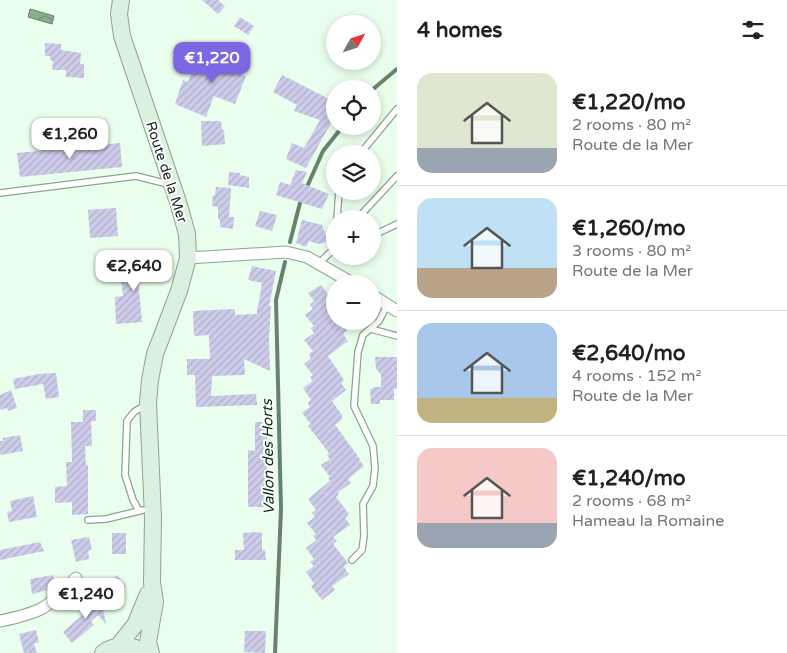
<!DOCTYPE html>
<meta charset="utf-8">
<style>
body{margin:0;font-family:"Varela Round",sans-serif;background:#f6f6f6;color:#222;height:100vh;display:flex;flex-direction:column;font-size:19px;white-space:nowrap}
*{box-sizing:border-box;margin:0}
p{font-size:16px;color:#767676}
.icon{flex:none;width:28px;height:28px;fill:none;stroke:currentColor;stroke-width:2;stroke-linecap:round;stroke-linejoin:round}
.map{position:relative;flex:1;overflow:hidden}
.panel{display:flex;flex-direction:column;background:#fff;width:390px}
.panel>*{flex:none}
.needle{width:32px;rotate:50deg}
.fabs{position:absolute;left:326px;top:15px;display:grid;gap:10px}
.fabs a{display:grid;place-items:center;width:55px;height:55px;border-radius:50%;background:#fff;box-shadow:0 2px 8px #0003;font-size:25px}
.price{position:absolute;translate:-50% -42px;padding:0 11px;border-radius:10px;background:#fff;color:#222;font-size:16px;line-height:32px;filter:drop-shadow(0 1px 2px #0008)}
.price::after{content:'';position:absolute;left:50%;top:30px;width:15px;height:11px;margin-left:-8px;background:inherit;clip-path:polygon(0 0,100% 0,50% 100%)}
.price.current{background:#7c67e2;color:#fff}
ul{padding:0;list-style:none}
li{display:flex;align-items:center;gap:15px;height:125px;padding:0 20px}
li+li{border-top:1px solid #e0e0e0}
li span{display:grid;place-items:center;flex:none;width:140px;height:100px;border-radius:15px;color:#555}
li>.icon{margin-inline-start:auto}
span .icon{width:60px;height:60px;fill:#fffc;stroke-width:1}
li b{font-size:21px}
h2{display:flex;justify-content:space-between;align-items:center;height:60px;padding:0 20px;font-size:21px}
main{display:flex;flex:1;min-height:0}
.map>svg:first-child{display:block}
.water{fill:url(#water-waves);stroke:#66836b}
.lines{fill:none;stroke-linecap:round;stroke-linejoin:round}
.stream{stroke:#66836b;stroke-width:4}
.building{fill:url(#building-hatch)}
.lane-casing{stroke:#8da590;stroke-width:8}
.street-casing{stroke:#8da590;stroke-width:13}
.secondary-casing{stroke:#8da590;stroke-width:18}
.lane{stroke:#fff;stroke-width:5.5}
.street{stroke:#fff;stroke-width:11}
.secondary{stroke:#dcf0e0;stroke-width:16}
.labels{text-anchor:middle;stroke-width:4;stroke-linejoin:round;paint-order:stroke}
.street-label{font-size:14px;fill:#151e16;stroke:#fff}
.water-label{font-size:15px;font-style:italic;fill:#073314;stroke:#fff}
</style>
<main>
<div class="map">
<svg width="397" height="653" viewBox="0 0 397 653">
<defs>
<pattern id="water-waves" width="16" height="10" patternUnits="userSpaceOnUse" patternTransform="scale(1.25)"><rect width="16" height="10" fill="#89ae8f"/><path d="M0 5q4-4 8 0t8 0" fill="none" stroke="#6f8d74"/></pattern>
<pattern id="building-hatch" width="6" height="6" patternUnits="userSpaceOnUse" patternTransform="scale(1.25)"><rect width="6" height="6" fill="#ceccea"/><path d="M-1 1l2-2M0 6l6-6M5 7l2-2" fill="none" stroke="#b0afc8"/></pattern>
</defs>
<rect width="100%" height="100%" fill="#e9feec"/>
<path class="water" d="M30,9L54,16L52,24L28,17Z"/>
<g class="lines">
<path class="stream" d="M372,90L397,69
M306,189L323,151L343,126
M290,242L301,199
M275,653L281,509L276,300L285,262"/>
</g>
<path class="building" d="M202,0H218L225,6L218,14Z
M240,17L254,26L248,35L234,26Z
M45,43L61,44V50L81,53L80,64H84V78L66,77V70H52L53,61L50,60V56H45Z
M212,48L242,63L238,73L246,76L235,104L214,96L206,117L175,104L183,80L188,82L192,71L200,74Z
M282,75L335,102V125L331,123L306,168L286,159L292,143L304,148L320,120L294,111L297,105L273,92Z
M201,121H221L222,130H224L225,144L202,146Z
M120,143L122,167L20,177L17,153Z
M296,170L307,172L302,183L329,194L322,209L276,195L280,182L290,185Z
M229,172L240,173V175L249,177V188L228,185Z
M216,187L231,188L229,217H234L233,229L220,227V220L218,219V207L212,206L213,195H215Z
M116,208L118,236L90,238L88,210Z
M260,211L277,215L272,231L255,226Z
M302,220L322,225L328,242L318,244L309,241L306,247L296,243Z
M153,255L155,279L138,280L142,322L116,324L115,297L123,296L121,278L136,277L134,257Z
M252,266L276,271L269,306H271L269,339L270,371L244,359L245,375L212,376L211,396L256,394L257,405L196,407L195,375H187V359H210L209,335L194,336L193,311L235,309V315L257,314V307H258L262,283L248,280Z
M321,285L335,303V321H340L347,331L343,334L348,341L328,356L344,380L341,383L346,390L332,401L342,415V419L335,425L360,459L359,460L364,466L348,479L351,483L338,492L339,494L336,497L349,514L345,518L350,525L333,537L337,541L333,544L348,563L344,567L349,574L332,586L335,590L322,600L311,586L314,584L306,572L314,566L310,562L314,559L306,548L316,540L313,536L316,534L307,523L315,517L312,513L316,510L308,499L330,481L328,478L330,477L321,465L330,459L327,455L329,453L308,426L311,424L302,413L310,407L308,403L311,400L303,388L313,381L310,377L313,375L304,364L311,358L309,354L313,351L304,340L314,333L311,328L314,326L305,315L313,309L310,305L314,301L308,293Z
M375,357H397V389H394V400H380V404H371L370,389H373V387H381V374L376,369Z
M56,373L59,397L46,399L43,384L15,389L13,379L39,374Z
M11,390L17,408L8,411L7,408L0,410V395Z
M83,410H96V421H91L92,446H85L86,465H88V514L72,515V502L55,503V487L67,486L66,462H72L71,422H83Z
M255,422H267V507H248V450L255,451Z
M20,435L23,451L0,455V441H3V438Z
M33,496L37,517L9,522L7,512L12,511L10,501Z
M257,532L262,533V550H265L266,560H235V550H244L243,533Z
M112,533H126V554H112Z
M89,537L92,550L88,551L89,559L76,562L71,540Z
M40,542L44,551L0,560V550Z
M53,575L55,586L48,588V590L32,594L30,579Z
M117,575L126,586L110,600L109,582Z
M100,593L106,624L98,615L91,621L94,625L72,643L63,632L92,607L88,603Z
M36,630L39,642L34,644L37,653H24L19,634Z
M245,631H266L265,653L244,652Z"/>
<g class="lines">
<g class="lane-casing">
<path id="lane" d="M360,154L397,109
M0,193L136,176L168,184
M337,219L339,191
M357,219L397,176
M372,236L397,224
M319,263L335,248
M371,329L397,336
M139,511L133,500L125,475L127,421L134,412L147,404
M88,520L106,519L143,510
M352,560L362,550L364,536L363,504L373,486L375,468L373,446L354,406L358,352L363,335L379,321L387,305"/>
</g>
<g class="street-casing">
<path id="street" d="M188,258L286,252L307,257L354,284
M372,295L397,311
M0,621C40,613 49,608 76,578"/>
</g>
<g class="secondary-casing">
<path id="secondary" d="M121,0L119,14L122,36L179,205L187,234L188,258L179,291L155,354L150,380L148,403L153,517L152,582L155,602L148,642L151,653
M118,646L135,625L148,594
M103,653C117,643 132,644 146,653"/>
</g>
<use href="#lane" class="lane"/>
<use href="#street" class="street"/>
<use href="#secondary" class="secondary"/>
</g>
<g class="labels">
<g class="street-label">
<text transform="translate(167 172) rotate(72)" y="5">Route de la Mer</text>
</g>
<g class="water-label">
<text transform="translate(268 457) rotate(-91)" y="5">Vallon des Horts</text>
</g>
</g>
</svg>
<div class="fabs">
<a><svg class="needle" viewBox="-14 -14 28 28"><path d="M0-13l5 13h-10z" fill="#e53935"/><path d="M0 13l5-13h-10z" fill="#767676"/></svg></a>
<a><svg class="icon" aria-label="locate" viewBox="0 0 24 24"><circle cx="12" cy="12" r="6"/><path d="M12 2v4M12 18v4M2 12h4M18 12h4"/></svg></a>
<a><svg class="icon" aria-label="layers" viewBox="0 0 24 24"><path d="M12 4l9 5-9 5-9-5zM3 14l9 5 9-5"/></svg></a>
<a>+</a>
<a>−</a>
</div>
<b class="price current" style="left:212px;top:84px">€1,220</b>
<b class="price" style="left:70px;top:160px">€1,260</b>
<b class="price" style="left:134px;top:292px">€2,640</b>
<b class="price" style="left:86px;top:620px">€1,240</b>
</div>
<section class="panel">
<h2>4 homes<svg class="icon" aria-label="filters" viewBox="0 0 24 24"><path d="M4 7h16M4 17h16"/><circle cx="9" cy="7" r="2"/><circle cx="15" cy="17" r="2"/></svg></h2>
<ul>
<li><span style="background:linear-gradient(#dfe7d0 75%,#9aa5b1 0)"><svg class="icon" aria-label="home" viewBox="0 0 24 24"><path d="M3 11l9-7 9 7M6 9v11h12V9"/></svg></span><div><b>€1,220/mo</b><p>2 rooms · 80 m²</p><p>Route de la Mer</p></div></li>
<li><span style="background:linear-gradient(#bfe0f5 70%,#b9a48a 0)"><svg class="icon" aria-label="home" viewBox="0 0 24 24"><path d="M3 11l9-7 9 7M6 9v11h12V9"/></svg></span><div><b>€1,260/mo</b><p>3 rooms · 80 m²</p><p>Route de la Mer</p></div></li>
<li><span style="background:linear-gradient(#a9c7e8 75%,#c2b280 0)"><svg class="icon" aria-label="home" viewBox="0 0 24 24"><path d="M3 11l9-7 9 7M6 9v11h12V9"/></svg></span><div><b>€2,640/mo</b><p>4 rooms · 152 m²</p><p>Route de la Mer</p></div></li>
<li><span style="background:linear-gradient(#f6c9c9 75%,#9aa5b1 0)"><svg class="icon" aria-label="home" viewBox="0 0 24 24"><path d="M3 11l9-7 9 7M6 9v11h12V9"/></svg></span><div><b>€1,240/mo</b><p>2 rooms · 68 m²</p><p>Hameau la Romaine</p></div></li>
</ul>
</section>
</main>
